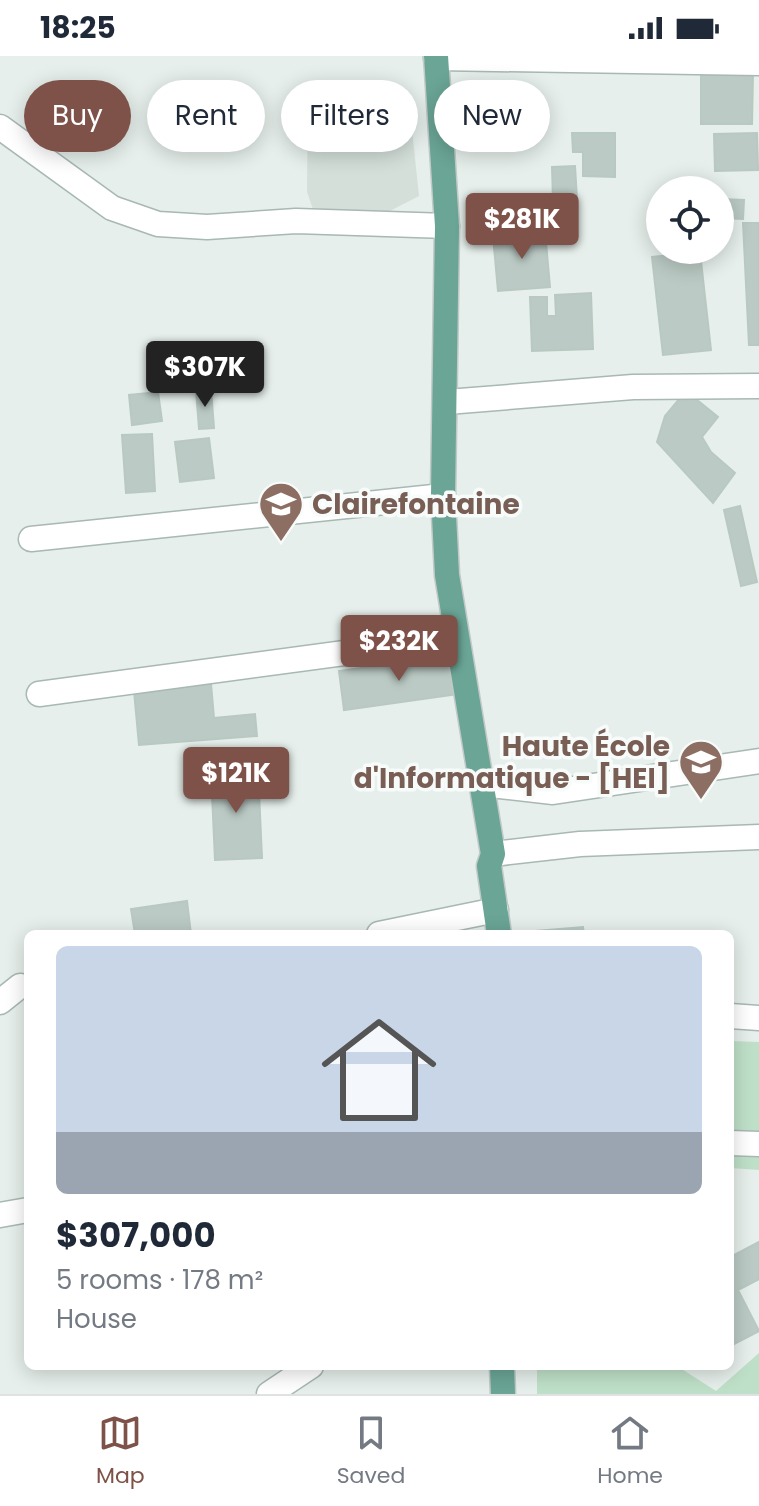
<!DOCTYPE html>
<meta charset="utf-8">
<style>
body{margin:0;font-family:Poppins,sans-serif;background:#f6f6f7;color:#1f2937;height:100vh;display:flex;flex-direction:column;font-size:30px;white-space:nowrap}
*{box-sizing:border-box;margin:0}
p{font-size:26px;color:#747a83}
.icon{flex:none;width:44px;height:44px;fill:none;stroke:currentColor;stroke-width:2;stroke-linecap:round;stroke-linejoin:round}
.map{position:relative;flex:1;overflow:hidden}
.panel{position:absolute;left:24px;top:874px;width:710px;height:440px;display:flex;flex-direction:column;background:#fff;border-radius:12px;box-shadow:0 4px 20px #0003}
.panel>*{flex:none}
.guide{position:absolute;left:24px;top:24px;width:712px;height:72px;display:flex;gap:16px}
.buttons{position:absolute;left:646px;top:120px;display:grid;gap:16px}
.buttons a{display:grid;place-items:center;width:88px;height:88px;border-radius:50%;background:#fff;box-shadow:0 4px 20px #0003;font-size:40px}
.price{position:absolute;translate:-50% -68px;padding:0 18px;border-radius:8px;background:#7f5249;color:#fff;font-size:26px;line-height:52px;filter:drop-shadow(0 2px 4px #0008)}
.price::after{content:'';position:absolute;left:50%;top:48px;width:24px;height:18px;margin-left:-12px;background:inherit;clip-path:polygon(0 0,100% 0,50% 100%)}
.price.active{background:#222;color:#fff}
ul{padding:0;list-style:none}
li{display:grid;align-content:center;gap:16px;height:424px;padding:0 32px}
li+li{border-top:2px solid #e0e1e3}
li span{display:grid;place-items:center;height:248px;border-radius:12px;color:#555}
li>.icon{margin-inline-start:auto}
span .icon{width:144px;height:144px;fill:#fffc;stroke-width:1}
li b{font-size:34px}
.tag{padding:0 28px;border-radius:36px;background:#fff;box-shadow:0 4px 20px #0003;font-size:28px;line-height:72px}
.tag.active{background:#7f5249;color:#fff}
.status{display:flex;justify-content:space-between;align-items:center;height:56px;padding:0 40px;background:#fff;direction:ltr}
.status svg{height:22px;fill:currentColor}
.menu{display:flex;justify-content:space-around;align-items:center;height:112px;border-top:2px solid #e0e1e3;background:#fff;font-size:22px;color:#747a83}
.menu a{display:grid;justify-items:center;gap:4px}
.menu .active{color:#7f5249}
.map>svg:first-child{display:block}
.built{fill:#d4dfda}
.green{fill:#bfe0c8}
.building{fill:#bbcac4;stroke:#b8c9c2;stroke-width:2}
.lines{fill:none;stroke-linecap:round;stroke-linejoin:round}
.minor-casing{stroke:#a8b8b2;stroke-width:27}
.major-casing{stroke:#c2cac8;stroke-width:27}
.minor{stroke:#fff;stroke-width:24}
.major{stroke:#6aa596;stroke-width:24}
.labels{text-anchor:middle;stroke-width:7;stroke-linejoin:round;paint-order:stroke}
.education-label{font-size:28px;font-weight:bold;fill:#785e54;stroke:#f7fbf9;text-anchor:start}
</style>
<div class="status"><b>18:25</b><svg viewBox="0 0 49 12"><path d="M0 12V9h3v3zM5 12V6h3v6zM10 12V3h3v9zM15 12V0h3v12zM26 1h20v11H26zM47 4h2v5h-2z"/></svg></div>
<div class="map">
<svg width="759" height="1338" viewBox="0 0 759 1338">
<rect width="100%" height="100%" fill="#e6efeb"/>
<path class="built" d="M308,33L357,45L408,36L419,140L386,157L315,159L307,136Z"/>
<path class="green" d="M730,985L759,986V1114L730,1112Z
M759,1297V1338H537V1310H677L716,1335Z"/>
<path class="building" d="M701,16L753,17L752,68H701Z
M572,77H615V121L583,120V96H573Z
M757,77L758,114L715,115L714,78Z
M575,110L577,143L553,144L552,111Z
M720,143L744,144L743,163L720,162Z
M655,145H660V186H656Z
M743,167H759V289H749Z
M545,175L550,231L498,235L493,180Z
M700,196L711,294L663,299L652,201Z
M591,237L593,293L532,295L530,241H547V260H556L555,239Z
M211,333L214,372L199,373L196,334Z
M686,335L718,361L702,381L711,396L735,417L713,447L657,386L665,360Z
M158,336L162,365L132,369L129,339Z
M152,378L155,435L126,437L122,379Z
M209,382L214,422L180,426L175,386Z
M740,450L757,526L741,530L724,454Z
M453,599L459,638L344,654L339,615Z
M211,628L214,662L255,658L257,680L139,689L134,635Z
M258,714L262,802L215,804L211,716Z
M187,845L191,878H135L131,853Z
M583,871L584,878H536V875Z
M759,1186V1223L738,1234L759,1275L732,1289L730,1201Z"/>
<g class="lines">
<g class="minor-casing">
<path id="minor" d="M436,2L759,7
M0,71L112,152L158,168L207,171L296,165L447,170
M447,346L633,331L759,330
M31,483L443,440
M39,638L456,582
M481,728L553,736L759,705
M493,798L580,788L759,781
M379,878L496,854
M0,946L20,930
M730,960L759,962
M730,1087L759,1088
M0,1159L28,1154
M269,1338L311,1310"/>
</g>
<g class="major-casing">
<path id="major" d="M436,0L447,170L443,440L447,519L493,798L489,810L499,878
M502,1310L503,1338"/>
</g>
<use href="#minor" class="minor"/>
<use href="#major" class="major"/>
</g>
<defs>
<g id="school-pin" transform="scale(2.3)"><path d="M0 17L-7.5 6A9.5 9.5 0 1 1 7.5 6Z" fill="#8d6e63" stroke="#f7fbf9"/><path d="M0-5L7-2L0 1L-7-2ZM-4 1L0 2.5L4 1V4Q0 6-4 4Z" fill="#fff"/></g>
</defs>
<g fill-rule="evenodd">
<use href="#school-pin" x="281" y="448"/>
<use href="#school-pin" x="701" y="706"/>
</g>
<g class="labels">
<g class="education-label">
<text x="312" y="458">Clairefontaine</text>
<text x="670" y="700" text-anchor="end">Haute École<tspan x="670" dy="32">d'Informatique - [HEI]</tspan></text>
</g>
</g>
</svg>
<div class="buttons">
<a><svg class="icon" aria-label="locate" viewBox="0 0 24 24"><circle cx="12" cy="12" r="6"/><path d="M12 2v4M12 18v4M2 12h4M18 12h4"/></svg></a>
</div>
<b class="price" style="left:522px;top:205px">$281K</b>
<b class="price active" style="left:205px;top:353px">$307K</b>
<b class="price" style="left:399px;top:627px">$232K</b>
<b class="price" style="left:236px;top:759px">$121K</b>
<div class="guide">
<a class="tag active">Buy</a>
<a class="tag">Rent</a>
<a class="tag">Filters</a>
<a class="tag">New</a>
</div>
<section class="panel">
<ul>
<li><span style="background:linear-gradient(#c9d6e8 75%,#9aa5b1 0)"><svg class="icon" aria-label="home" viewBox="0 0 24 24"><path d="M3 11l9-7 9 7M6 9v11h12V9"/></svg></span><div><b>$307,000</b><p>5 rooms · 178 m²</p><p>House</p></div></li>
</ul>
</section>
</div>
<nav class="menu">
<a class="active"><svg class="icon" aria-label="map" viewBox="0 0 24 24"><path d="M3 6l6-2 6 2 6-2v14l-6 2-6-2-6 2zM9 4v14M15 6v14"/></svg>Map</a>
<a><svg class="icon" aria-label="saved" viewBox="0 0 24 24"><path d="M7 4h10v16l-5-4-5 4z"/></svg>Saved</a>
<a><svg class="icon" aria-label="home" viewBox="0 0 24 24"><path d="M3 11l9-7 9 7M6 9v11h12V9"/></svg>Home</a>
</nav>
